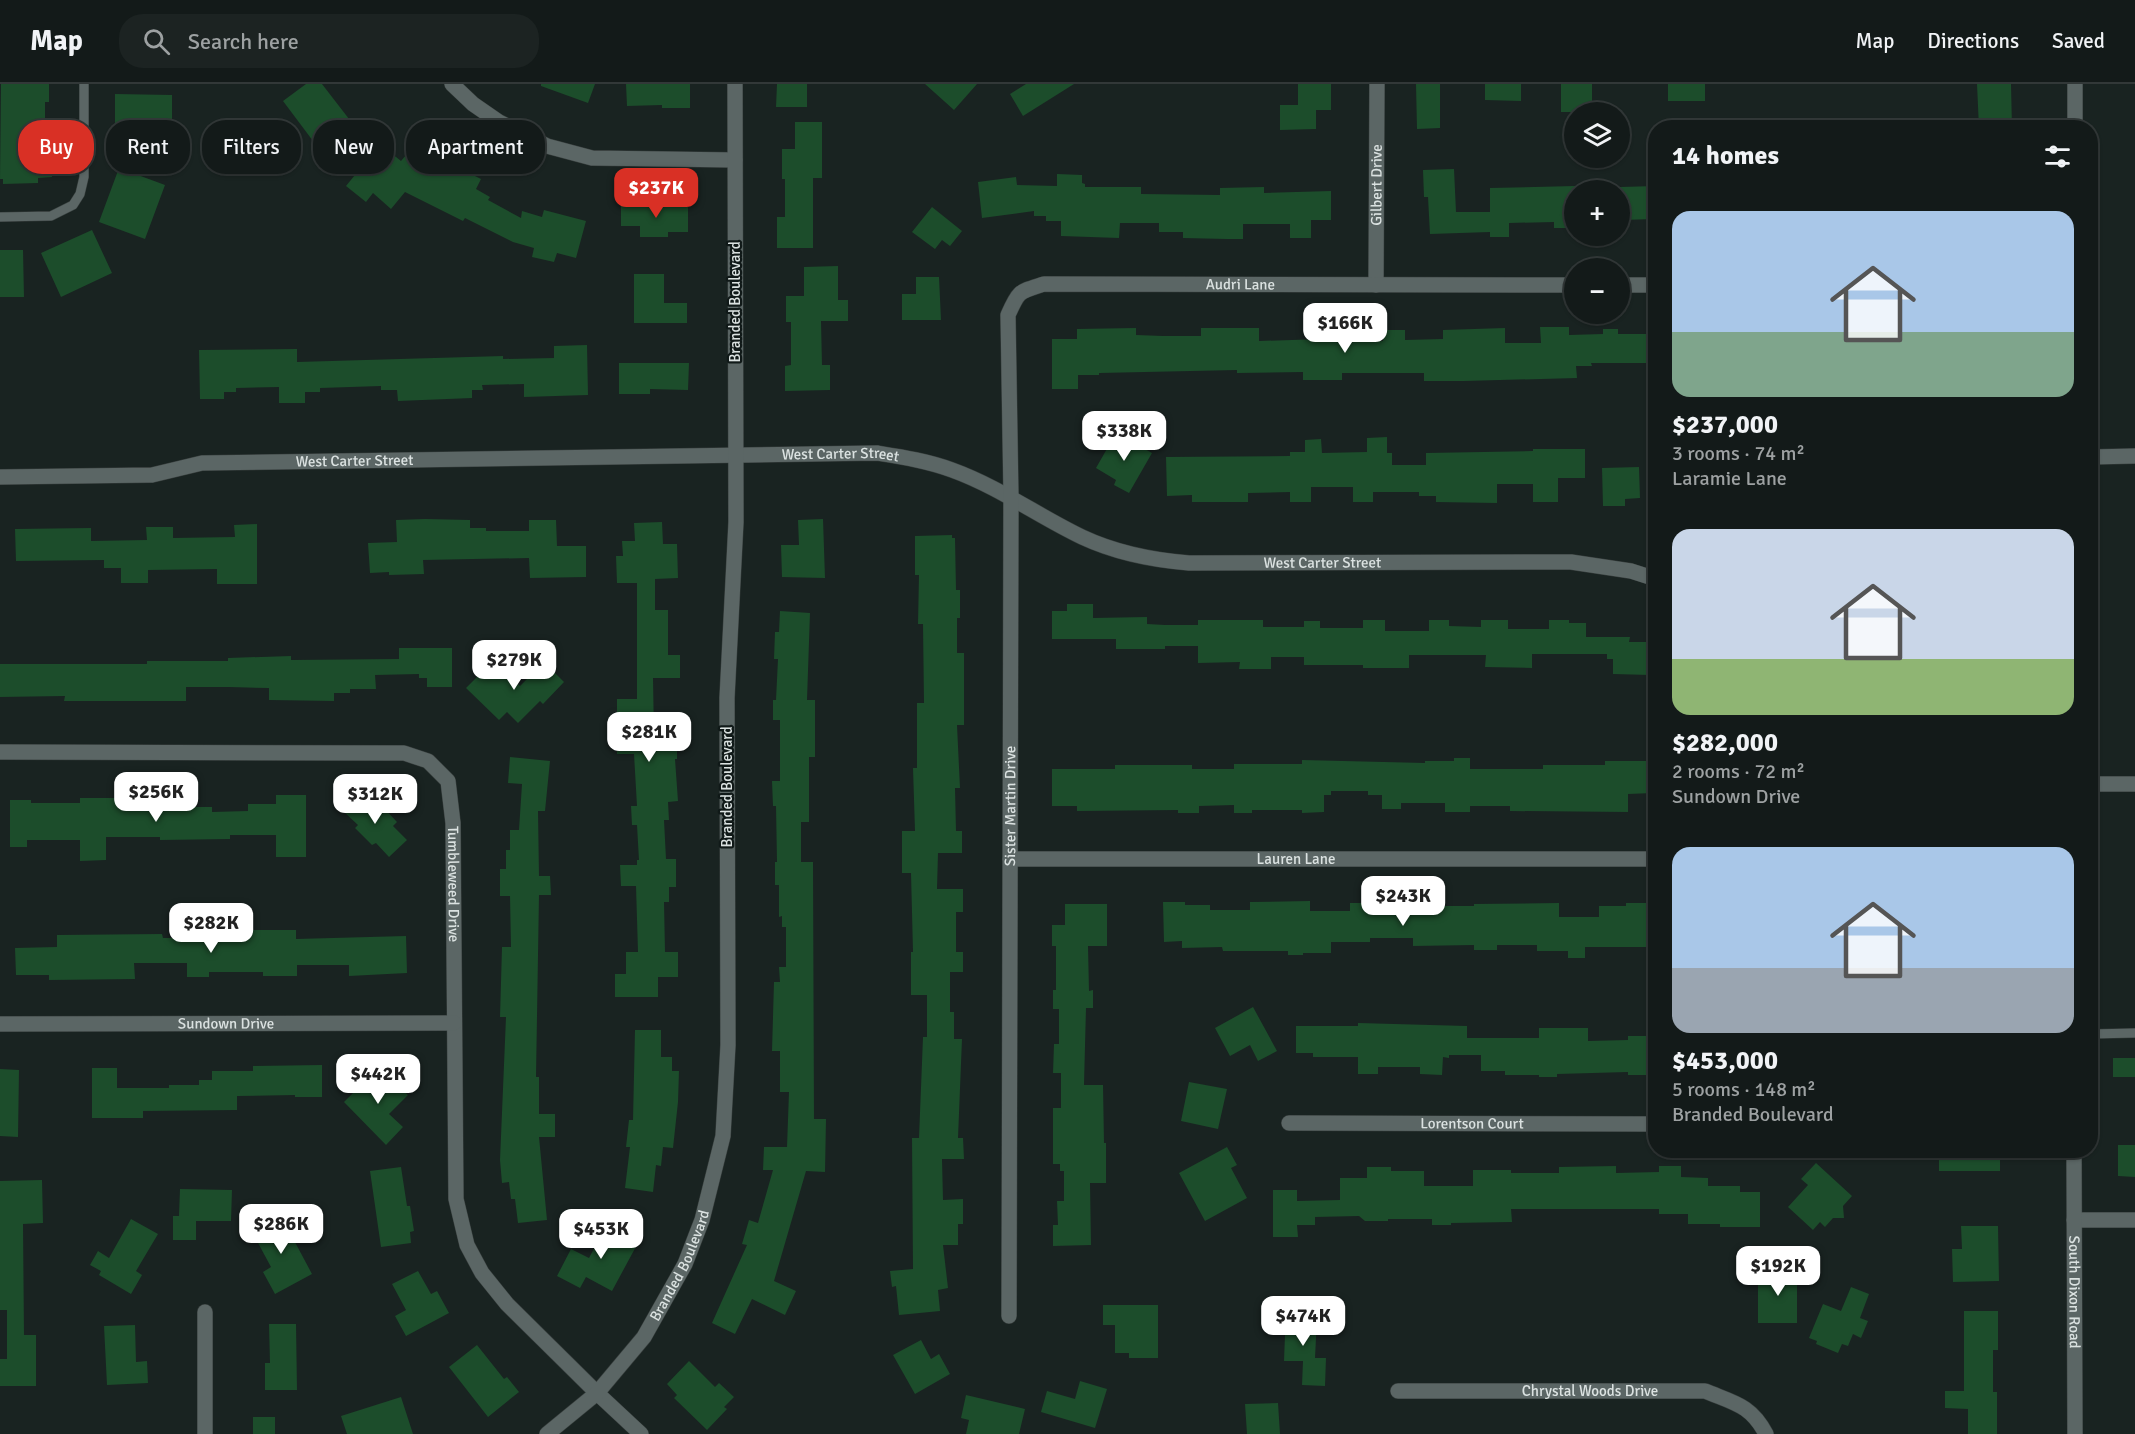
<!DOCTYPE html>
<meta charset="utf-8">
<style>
body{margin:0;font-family:Signika,sans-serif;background:#1c2322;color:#f1f3f6;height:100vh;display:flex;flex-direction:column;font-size:22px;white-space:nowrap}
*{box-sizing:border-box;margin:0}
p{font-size:20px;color:#9da1a2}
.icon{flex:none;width:33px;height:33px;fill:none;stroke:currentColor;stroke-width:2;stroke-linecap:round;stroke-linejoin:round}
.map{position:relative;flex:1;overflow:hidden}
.side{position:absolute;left:1648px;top:36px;width:450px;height:1038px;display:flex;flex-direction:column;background:#131a19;border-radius:24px;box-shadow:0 2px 4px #0004,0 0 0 2px #323838}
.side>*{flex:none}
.banner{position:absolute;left:18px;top:36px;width:570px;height:54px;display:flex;gap:12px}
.tools{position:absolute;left:1564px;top:18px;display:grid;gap:12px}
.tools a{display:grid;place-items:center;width:66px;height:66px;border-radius:50%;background:#131a19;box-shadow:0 2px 4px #0004,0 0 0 2px #323838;font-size:30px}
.price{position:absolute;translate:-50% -51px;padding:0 14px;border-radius:12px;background:#fff;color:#222;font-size:20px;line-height:39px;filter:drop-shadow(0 2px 3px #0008)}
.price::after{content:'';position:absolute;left:50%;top:36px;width:18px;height:14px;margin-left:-9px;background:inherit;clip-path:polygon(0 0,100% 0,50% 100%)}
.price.active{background:#d93025;color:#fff}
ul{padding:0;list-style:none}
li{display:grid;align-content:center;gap:12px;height:318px;padding:0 24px}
li span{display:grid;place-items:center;height:186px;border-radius:18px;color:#555}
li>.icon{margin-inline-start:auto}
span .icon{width:108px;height:108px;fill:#fffc;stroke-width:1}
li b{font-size:26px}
h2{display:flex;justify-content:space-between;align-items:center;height:72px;padding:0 24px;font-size:26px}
.chip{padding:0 21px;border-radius:24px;background:#131a19;box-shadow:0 2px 4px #0004,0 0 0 2px #323838;font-size:21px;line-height:54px}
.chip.active{background:#d93025;color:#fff}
header{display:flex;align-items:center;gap:36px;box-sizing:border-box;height:84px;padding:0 30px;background:#131a19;border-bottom:2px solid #323838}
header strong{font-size:28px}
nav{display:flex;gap:33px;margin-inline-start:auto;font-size:21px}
.search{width:420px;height:54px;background:#1c2322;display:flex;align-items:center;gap:15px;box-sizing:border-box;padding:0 21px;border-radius:24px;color:#9da1a2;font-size:22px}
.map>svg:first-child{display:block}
.building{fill:#1c4d2b}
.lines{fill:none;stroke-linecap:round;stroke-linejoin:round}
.service-casing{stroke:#383f3e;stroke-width:10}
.minor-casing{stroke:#383f3e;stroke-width:16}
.secondary-casing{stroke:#383f3e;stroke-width:16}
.service{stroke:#5b6665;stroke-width:9}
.minor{stroke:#5b6665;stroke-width:15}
.secondary{stroke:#5b6665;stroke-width:15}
.labels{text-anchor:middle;stroke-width:4.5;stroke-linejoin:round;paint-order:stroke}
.street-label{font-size:15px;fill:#dbe2e1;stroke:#101918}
</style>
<header>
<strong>Map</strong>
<div class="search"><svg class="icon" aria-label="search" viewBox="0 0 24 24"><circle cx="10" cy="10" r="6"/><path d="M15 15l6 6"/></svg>Search here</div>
<nav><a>Map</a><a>Directions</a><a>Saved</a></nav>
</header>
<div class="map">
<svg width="2135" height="1350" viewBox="0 0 2135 1350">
<rect width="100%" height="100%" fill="#192321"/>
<path class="building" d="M1,0H49V18H45V48H51L52,93L38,94V99L3,100V95H0Z
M306,0H322L356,44L322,69L283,17Z
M541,0H595L588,19L541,2Z
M626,0H690V24H662V21L627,22Z
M777,0H807V23H776Z
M925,0H977L954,26Z
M1026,0H1074L1023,32L1010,10Z
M1298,0H1331V26H1316V45L1280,46V21H1298Z
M1416,0H1440V44L1417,45Z
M1485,0H1521V17L1485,16Z
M1561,0H1592V28H1561Z
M1668,0H1705V17H1668Z
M1977,0H2011L2012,44H1979Z
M115,10L172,11V39H163V67H118V54H115Z
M795,38H822V94H813V164H777V133H785V95H782V65H795Z
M416,59L453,90L457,83L481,95L476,105L490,113L488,116L521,134L522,127L542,133L544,126L586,137L576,174L557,169L554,178L532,173L534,164L513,158L465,134L463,137L405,108L391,125L373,109L366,118L346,102L380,60L401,77Z
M119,84L165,101L145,155L99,138Z
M1454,85L1456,128H1490V104L1575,102V144H1554V138L1509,139V153H1490V148L1430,150L1428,113H1424L1423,86Z
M1057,90L1082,91V99L1085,100V103H1141V110L1220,111V104L1264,103V109L1331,107V136H1311V154H1290V140H1243V155H1227L1183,154V148H1159V139H1120L1119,154L1061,152V137H1046V132H1034V127L982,134L978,98L1016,93L1017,101L1057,102Z
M1656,102V135L1620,136V103Z
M641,117H667V123H688V148H668V153H640V142H621V122H641Z
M932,123L962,147L950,162L942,156L935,165L912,148Z
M92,146L112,189L61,213L41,169Z
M0,166H23L24,213H0Z
M838,182V216H848V237H821L822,281H830V306L785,307V282L791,281V238H786V212H804V183Z
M634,190H664V219H687V239H634Z
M916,193H939L941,236H902V210H916Z
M1540,243H1569V251L1603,250V245H1618V250H1650V279H1591L1592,282H1576L1577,294L1464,297H1424V289H1342V296H1303V288L1237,289V286L1099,289V291H1078V305H1052V255H1077V245L1136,244V251L1163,252H1201V244H1259V257L1321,255V245H1342V257H1383V246H1405V256L1443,255V246L1505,244V259H1541Z
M587,261L588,311L524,313V300L482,301L483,306H472V314L398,317L397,306H381V302L320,304V308H305V319H279V303L236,304V308H224V315H200L199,266L297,265V278L503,272V275L554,274V262Z
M619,279H689L688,306L650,305V310H619Z
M1116,349L1152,369L1129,409L1114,401L1116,396L1096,384Z
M1387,353V369H1392V381H1426V369L1533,367V365H1585V394H1558V418H1533V400H1497V419L1436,418V412H1419V408H1373V418H1353V403H1311V418H1290V408L1248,409V418H1192V411L1167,412L1166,373L1290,372V368H1305V356L1321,355L1322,369L1367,368V354Z
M1639,383L1640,414L1625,415V422H1603L1602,384Z
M425,435L470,436V444H486V447H529V436H556L557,462H586V493L530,494L529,474L423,476L424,490L389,491V488L370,489L368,459L397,458L396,436Z
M823,435L825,494L782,493L781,461H799L798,436Z
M662,438L663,460H677L678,494L655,495V526H668V571H680V594H653L654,651H677V675H675L678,717L668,718L669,736H664L666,775H676V803H669V818H664L665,868H678V893H658V913H615V890H626V868H638L636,802H621L620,781H637V776H639L637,741H632L631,722H637L634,670H617V615H637V499H617L616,472H623L622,457H635L634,439Z
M257,440V500H217V485L148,486V499H121V484H104V476L16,477L15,445L91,444V457L147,456L146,443H173V454L235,453L234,441Z
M952,451V454H955L956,506H960V534H957V569H964V641H957L960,704H955L956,747H962V769H938L937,805H963V828H956V868H963V888H950V928H954V955H962L958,1054H963L964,1075H942L943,1116L963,1115V1140H958V1161H943L948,1204L938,1206L940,1227L899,1231L896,1202L892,1203L890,1187L913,1185L912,1054H919L923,953H927V911H911V868H913L911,789H902V747H915L913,684H917V619H924L923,540H918L919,491H915V452Z
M1067,520H1093V534L1147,533V540L1165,541H1198V536H1263V543H1304V537H1320V544H1363V536H1385V547H1429V536H1449V542L1481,543V536H1508V545H1549V536H1569V539H1586V553H1630L1629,558H1650V591L1613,590V575H1607V570H1532V584L1485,583L1486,571H1409V584H1363V581H1304V573H1271V585H1239L1240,578L1198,579V562H1165V565H1116V555H1052V527H1067Z
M780,527L810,529L807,616H815V673H809V738H801V778H813L814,1035H826L825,1088L806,1087L774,1197L796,1207L785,1231L752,1215L735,1250L712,1239L747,1161L742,1160L749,1136L758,1139L773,1086H763L764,1063H787L789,1008H780V967H772L774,898H780L779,883H786V843H782V832L779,833V801H775V778H777L776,722H773L772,697H780V636H773V616H776L778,575H774L775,548H779Z
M399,564H452V603H427V594H419V590L375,591L376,605H350V609H334V617L269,616V604L229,603H186V617H64L65,612L0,613V580H147V577H228V574L291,572V576L399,575Z
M494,576L520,602L544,578L564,598L543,620L540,617L518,639L507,628L499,636L466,604Z
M510,673L550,677L545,727H538L539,792H550L551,811H539L536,993H539V1030H555V1053H539L547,1136L518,1139L515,1115H511L509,1098L502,1099L500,1076L506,933H500L502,863H511L510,812H500V785H506V766H510V746H519L522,700L508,699Z
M1454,674H1470V685H1543V681H1605V677H1653V709L1628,710V728L1510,727V722H1470V728H1445V719H1401V725H1382V711H1368V707H1331V711H1324V728L1302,729V726H1252V729H1234V721L1199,722V729H1178V726L1077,727V722H1052V685H1115V681H1192V685H1234V680H1302V676L1425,679V677H1454Z
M361,709L377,725L381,721L397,738L393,742L407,756L389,773L376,759L372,761L355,744L358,741L343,727Z
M276,711H306V773H276V751H230V755L160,756V753H106V776L80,777V756H27V763H10V716H31V719H80V714H186V723H212V728L248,727V720H276Z
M1310,817V827H1350V819H1370V822H1380V827H1413V820H1435V822H1474V820L1559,819V833H1599V822H1626V819H1647V863H1585V874H1568V867H1537V861H1497V866H1474V861L1413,862V854H1370V858H1331V869H1303V871H1288V867H1223L1222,863L1182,864V857L1164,858L1163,818H1185V821H1210V826H1250V818Z
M1065,820H1107V862H1088L1089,907L1093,906V924H1086L1084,1001H1103L1104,1059H1106V1099H1090L1091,1161L1053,1162V1141H1058L1057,1117H1064V1087H1060V1080H1053V1024H1061V989H1053L1054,960H1059V925H1053V906H1056V862H1052V841H1065Z
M218,841H245V846H296V855L406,852L407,889L349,892V881H297V892H263V888H209V893H187V879H134L135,895L49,896V891H16L15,864L57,863V851L162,850L163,854H218Z
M1253,923L1277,967L1258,977L1250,961L1230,972L1215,944Z
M1358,939L1467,942V954H1539V944H1588V957L1628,956V952H1647V991H1628V988L1557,990V993H1539V991H1505V987H1481V971H1449V974L1443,973L1442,991L1420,990V983H1378V990H1358V973H1313V969H1296V942H1358Z
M635,946H661V973H672V987H679L678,1018L673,1064L663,1063L661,1082L656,1081L653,1108L625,1104L630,1063H626L629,1036H633Z
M2113,974H2135V993H2113Z
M322,981V1013H295V1011L237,1012V1026L143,1027V1034H92V984H117V1004H169V1001H199V996H212V987H253V982Z
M379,983L408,1011L389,1030L403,1043L386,1061L344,1018Z
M0,985L19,986L18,1053L0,1052Z
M1189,998L1227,1005L1218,1045L1181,1037Z
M2118,1061H2135V1093L2118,1092Z
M1227,1063L1237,1081L1231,1084L1247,1114L1205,1137L1179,1089Z
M1939,1066H2000V1087H1939Z
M1816,1079L1852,1112L1843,1122L1844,1134H1833L1825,1143L1820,1138L1813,1146L1788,1123L1808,1101L1801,1095Z
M1616,1082V1089L1659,1088V1082H1681V1093L1708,1094V1102H1740V1108H1760V1143H1720V1140H1688V1130H1659V1125H1511L1512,1138L1451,1139V1141H1432V1135H1388V1137H1365L1359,1132L1315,1133V1141H1297L1298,1153H1273V1106H1297V1117L1340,1116V1094H1367V1083H1391V1087H1424V1102H1473V1086H1511V1089H1559V1083Z
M401,1083L407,1122H410L414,1147L410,1148L411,1159L381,1163L370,1087Z
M42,1096L43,1139L23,1140L24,1251H36V1302H0V1275H7V1226H0V1097Z
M180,1105L232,1106L231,1137H196V1156H173V1132H179Z
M280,1130L312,1190L275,1210L263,1188L271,1183L251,1146Z
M131,1135L158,1150L136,1187L142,1191L131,1210L99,1191L101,1187L90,1181L98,1167L109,1174Z
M607,1140L639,1157L612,1207L586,1193L580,1204L557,1192L571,1165L589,1174Z
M1961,1142H1998L1999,1197L1953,1198L1952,1165H1962Z
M418,1187L431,1210L437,1207L449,1229L406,1252L395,1232L406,1226L392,1200Z
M1758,1187H1797V1239H1758Z
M1851,1203L1869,1210L1860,1234L1868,1237L1861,1254L1853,1250L1848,1262L1842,1260L1838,1269L1816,1260L1817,1257L1809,1254L1823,1220L1841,1227Z
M1103,1221H1158V1274H1129V1269H1115V1241H1103Z
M1964,1227H1998V1266H1993V1308H1997V1350H1968V1325L1945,1324V1307H1964Z
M1275,1233L1317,1234L1315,1274H1326L1325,1302L1302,1301L1303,1277H1284L1285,1251H1275Z
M269,1240H296L297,1306H265V1279H270Z
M135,1241L136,1278L147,1277L148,1299L107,1301L104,1242Z
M921,1256L931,1275L939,1270L950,1290L915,1310L893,1271Z
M477,1261L504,1295L507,1293L519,1308L488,1333L449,1283Z
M689,1277L715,1303L719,1299L734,1313L724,1323L727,1325L707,1346L674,1314L677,1311L667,1300Z
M1080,1297L1107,1305L1095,1344L1041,1328L1047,1307L1075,1315Z
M966,1311L1025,1325L1019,1350H966L969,1336L961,1334Z
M401,1313L413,1350H347L341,1332Z
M1278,1319L1280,1350H1247L1245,1320Z
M253,1333H275V1350H253Z"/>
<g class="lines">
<g class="service-casing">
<path id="service" d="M0,133L51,132L73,121L80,110L84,93V0
M2091,950L2135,949"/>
</g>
<g class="minor-casing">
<g id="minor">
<path d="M452,0L473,20L499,38L547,62L592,74L735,76"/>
<path id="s1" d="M1376,201L1377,0"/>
<path d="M1620,201H1656"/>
<path d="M2091,373L2135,372"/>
<path id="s2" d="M0,393L152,391L202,379L877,369C902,373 928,377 952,386C999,403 1038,432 1082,453C1116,469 1152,476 1189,479L1571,478L1631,487L1656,495"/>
<path id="s3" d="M0,668L404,669L428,677L448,697L453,739L456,1115L467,1161L482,1189L507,1220L597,1309L641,1350"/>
<path d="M2091,700H2135"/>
<path id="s4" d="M1010,775H1656"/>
<path id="s5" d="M0,940L454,939"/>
<path id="s6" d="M1289,1039L1656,1040"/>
<path d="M2074,1136H2135"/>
<path d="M205,1228V1350"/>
<path id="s7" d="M1009,1232L1011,413L1008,231C1019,206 1019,208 1044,200L1575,201"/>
<path id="s8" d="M1398,1307H1705C1734,1319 1751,1321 1766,1350"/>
<path id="s9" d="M547,1350L597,1309L644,1253L685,1180L702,1136L723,1052L728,961L727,614L736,438L735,0"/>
</g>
</g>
<g class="secondary-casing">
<g id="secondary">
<path d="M2075,0V44"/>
<path id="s10" d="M2074,1066L2075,1350"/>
</g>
</g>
<use href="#service" class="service"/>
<use href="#minor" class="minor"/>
<use href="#secondary" class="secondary"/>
</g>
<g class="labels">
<g class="street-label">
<text dy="5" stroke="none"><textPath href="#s1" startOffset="100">Gilbert Drive</textPath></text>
<text dy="5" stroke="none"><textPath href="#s7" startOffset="1248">Audri Lane</textPath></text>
<text transform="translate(735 218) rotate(-90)" y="5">Branded Boulevard</text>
<text dy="5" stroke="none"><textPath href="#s2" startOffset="842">West Carter Street</textPath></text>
<text dy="5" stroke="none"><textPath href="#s2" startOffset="356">West Carter Street</textPath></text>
<text dy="5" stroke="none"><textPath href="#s2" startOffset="1346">West Carter Street</textPath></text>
<text transform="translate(727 703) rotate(-90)" y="5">Branded Boulevard</text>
<text dy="5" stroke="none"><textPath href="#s7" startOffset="510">Sister Martin Drive</textPath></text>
<text dy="5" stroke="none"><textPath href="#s4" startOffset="286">Lauren Lane</textPath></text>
<text dy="5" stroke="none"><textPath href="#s3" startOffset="561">Tumbleweed Drive</textPath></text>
<text dy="5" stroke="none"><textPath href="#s5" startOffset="226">Sundown Drive</textPath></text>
<text dy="5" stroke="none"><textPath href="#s6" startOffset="183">Lorentson Court</textPath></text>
<text dy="5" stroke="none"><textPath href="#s9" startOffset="218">Branded Boulevard</textPath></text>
<text dy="5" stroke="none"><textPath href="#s10" startOffset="142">South Dixon Road</textPath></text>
<text dy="5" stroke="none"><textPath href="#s8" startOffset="192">Chrystal Woods Drive</textPath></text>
</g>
</g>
</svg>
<div class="tools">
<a><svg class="icon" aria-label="layers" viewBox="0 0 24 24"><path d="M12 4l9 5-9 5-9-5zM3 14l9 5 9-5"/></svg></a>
<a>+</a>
<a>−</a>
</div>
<b class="price active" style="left:656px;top:135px">$237K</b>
<b class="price" style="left:1345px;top:270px">$166K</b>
<b class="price" style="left:1124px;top:378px">$338K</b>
<b class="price" style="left:514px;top:607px">$279K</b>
<b class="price" style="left:649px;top:679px">$281K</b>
<b class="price" style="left:156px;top:739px">$256K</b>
<b class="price" style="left:375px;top:741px">$312K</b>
<b class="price" style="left:1403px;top:843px">$243K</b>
<b class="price" style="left:211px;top:870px">$282K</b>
<b class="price" style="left:378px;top:1021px">$442K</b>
<b class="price" style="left:281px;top:1171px">$286K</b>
<b class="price" style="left:601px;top:1176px">$453K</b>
<b class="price" style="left:1778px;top:1213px">$192K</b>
<b class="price" style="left:1303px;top:1263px">$474K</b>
<div class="banner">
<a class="chip active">Buy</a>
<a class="chip">Rent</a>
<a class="chip">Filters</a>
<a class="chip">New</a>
<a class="chip">Apartment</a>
</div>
<section class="side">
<h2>14 homes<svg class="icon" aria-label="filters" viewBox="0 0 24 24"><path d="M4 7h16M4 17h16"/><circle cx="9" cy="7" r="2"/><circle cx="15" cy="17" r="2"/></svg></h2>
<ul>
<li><span style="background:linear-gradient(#a9c7e8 65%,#7fa58c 0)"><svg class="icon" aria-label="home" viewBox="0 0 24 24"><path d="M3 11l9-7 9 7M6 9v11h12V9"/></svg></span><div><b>$237,000</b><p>3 rooms · 74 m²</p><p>Laramie Lane</p></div></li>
<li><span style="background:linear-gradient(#c9d6e8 70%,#8fb573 0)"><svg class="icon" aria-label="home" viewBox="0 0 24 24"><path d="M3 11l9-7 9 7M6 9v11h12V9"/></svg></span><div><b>$282,000</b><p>2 rooms · 72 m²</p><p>Sundown Drive</p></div></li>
<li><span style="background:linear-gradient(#a9c7e8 65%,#9aa5b1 0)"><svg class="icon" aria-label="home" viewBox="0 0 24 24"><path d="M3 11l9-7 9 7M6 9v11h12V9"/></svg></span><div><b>$453,000</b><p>5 rooms · 148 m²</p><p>Branded Boulevard</p></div></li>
</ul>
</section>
</div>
